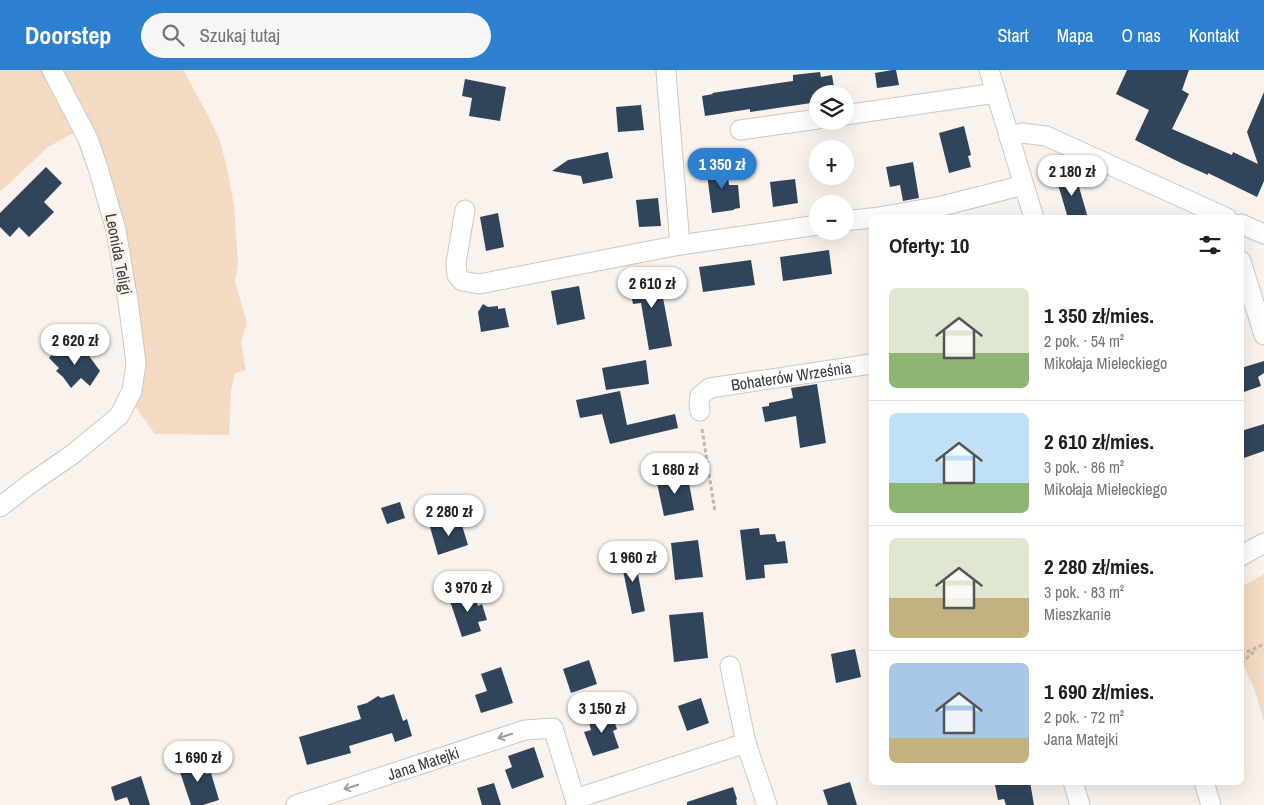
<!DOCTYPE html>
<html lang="pl">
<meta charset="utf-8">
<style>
body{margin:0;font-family:"Archivo Narrow",sans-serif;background:#f6f6f6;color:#202124;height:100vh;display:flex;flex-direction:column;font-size:19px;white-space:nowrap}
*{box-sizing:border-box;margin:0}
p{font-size:16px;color:#757577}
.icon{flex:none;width:28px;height:28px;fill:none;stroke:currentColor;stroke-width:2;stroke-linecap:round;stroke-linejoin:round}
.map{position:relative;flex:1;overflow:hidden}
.details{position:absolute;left:869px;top:145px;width:375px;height:570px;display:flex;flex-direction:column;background:#fff;border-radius:8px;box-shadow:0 5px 20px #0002}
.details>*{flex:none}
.fabs{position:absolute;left:809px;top:15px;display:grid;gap:10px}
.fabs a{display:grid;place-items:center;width:45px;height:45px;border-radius:50%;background:#fff;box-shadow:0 5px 20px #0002;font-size:25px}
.price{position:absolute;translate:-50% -42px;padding:0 11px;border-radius:18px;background:#fff;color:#222;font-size:16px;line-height:32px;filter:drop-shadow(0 1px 2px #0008)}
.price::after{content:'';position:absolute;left:50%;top:30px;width:15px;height:11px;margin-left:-8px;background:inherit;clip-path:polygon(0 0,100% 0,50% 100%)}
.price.active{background:#2c80cf;color:#fff}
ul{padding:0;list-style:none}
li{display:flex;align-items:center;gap:15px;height:125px;padding:0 20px}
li+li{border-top:1px solid #e0e0e0}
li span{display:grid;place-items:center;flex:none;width:140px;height:100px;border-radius:8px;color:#555}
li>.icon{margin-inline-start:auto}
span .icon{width:60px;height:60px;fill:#fffc;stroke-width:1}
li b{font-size:21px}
h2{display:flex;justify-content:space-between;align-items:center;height:60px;padding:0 20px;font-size:21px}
header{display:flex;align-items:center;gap:30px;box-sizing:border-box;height:70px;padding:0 25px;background:#2c80cf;color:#fff}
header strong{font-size:24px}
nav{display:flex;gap:28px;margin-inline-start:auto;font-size:18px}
.search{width:350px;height:45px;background:#f6f6f6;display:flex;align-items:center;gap:12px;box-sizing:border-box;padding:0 18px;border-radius:28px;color:#757577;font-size:19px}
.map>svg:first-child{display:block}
.green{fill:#f4dac2}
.building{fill:#30455b}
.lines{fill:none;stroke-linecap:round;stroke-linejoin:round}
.minor-casing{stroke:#cec7c0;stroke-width:21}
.path{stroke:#bfb8b3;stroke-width:3;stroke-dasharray:4 2.5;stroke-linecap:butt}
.minor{stroke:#fff;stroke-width:19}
.oneway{stroke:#9e9c9b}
.labels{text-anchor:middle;stroke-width:5;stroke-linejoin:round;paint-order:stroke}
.street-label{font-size:16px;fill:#3d3a37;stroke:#faf2ec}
</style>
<header>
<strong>Doorstep</strong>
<div class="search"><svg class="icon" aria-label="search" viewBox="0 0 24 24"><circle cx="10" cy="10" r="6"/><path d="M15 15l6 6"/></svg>Szukaj tutaj</div>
<nav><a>Start</a><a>Mapa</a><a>O nas</a><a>Kontakt</a></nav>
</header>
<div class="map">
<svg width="1264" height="735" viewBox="0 0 1264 735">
<rect width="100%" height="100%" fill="#faf2ec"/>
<path class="green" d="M0,0H183L185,3L209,47L220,71L227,98L234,136L238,193L235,212L247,253L241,272L246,300L235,303L231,320L229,365L155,364L129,328L119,206L107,99L92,53L48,77L0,122Z
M1264,504V651L1253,615L1241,591V517Z"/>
<path class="building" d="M892,0H896L899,15L877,18L875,3Z
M1127,0H1189L1182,20L1189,24L1172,59L1232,85L1233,82L1258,94L1247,62L1264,22V111L1257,127L1208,103V105L1181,93L1135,70L1149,40L1116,24Z
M820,2L821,7L832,5L835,24H818V32L750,42V39L705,46L702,26L713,24L712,23L793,11V5Z
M465,9L506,17L500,51L469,46L472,28L462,26Z
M641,35L644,60L618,62L616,37Z
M964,56L971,85L968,86L971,97L949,103L939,63Z
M608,82L613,108L583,114L581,106L552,101L568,90Z
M913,92L919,128L903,131L900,115L890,117L886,97Z
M726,93L729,115H738L740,138L734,139V140L712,143L706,96Z
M46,97L62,113L44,132L54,142L29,167L19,157L10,167L0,157V143Z
M1075,103L1088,148H1068L1056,108Z
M795,109L798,133L773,137L770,112Z
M658,128L661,156L639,157L636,130Z
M498,143L504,177L486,181L480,147Z
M829,180L832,204L783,211L780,187Z
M751,190L755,215L703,222L699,197Z
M658,201L672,276L649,280L641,233L633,234L628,208Z
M579,216L585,249L557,255L551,221Z
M483,234L488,237L498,236V239L505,238L509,257L481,262L478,242Z
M61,274L72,284L79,276L87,283L100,301L90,316L81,308L71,318L63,307L56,301L59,298L49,288Z
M646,290L649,314L606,320L602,298Z
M1264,291V303L1258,307L1261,316L1241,323V298Z
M817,314L826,373L800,378L796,346L765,352L762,337L769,336V333L793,328L791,318Z
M620,321L627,355L675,344L678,358L610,374L602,344L580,348L576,330Z
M1264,354V381L1241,389V361Z
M680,402L681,410L688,408L694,440L664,446L657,413L665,412L663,405Z
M400,432L405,448L387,454L381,438Z
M447,452L450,455L461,452L468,475L438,485L430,457Z
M759,458L760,465L775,464L777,472L785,471L788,493L764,495L765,508L746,510L740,460Z
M698,470L703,507L675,510L671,473Z
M634,483L645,541L632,544L620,486Z
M473,520L478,536L482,534L487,550L478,552L481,561L462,567L449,528Z
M703,542L708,588L674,592L669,545Z
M855,579L861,607L836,613L831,584Z
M589,590L597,614L571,623L563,599Z
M501,597L513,633L481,643L475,625L487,621L481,604Z
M394,624L403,651L407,649L412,666L395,672L392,663L349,676L351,683L307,695L299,667L361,649L357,636L367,633L378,626L381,628Z
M701,628L709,653L687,661L678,636Z
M610,640L617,659L613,661L619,678L593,686L584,662L591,660L588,649Z
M534,677L544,707L512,719L505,700L512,697L508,686Z
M201,688L206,704L211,703L219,730L203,735H191L178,696Z
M141,706L150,735H130L127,727L115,731L111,717Z
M850,712L857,735H828L823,720Z
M1007,712H1030L1034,735H1006L1004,729L998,730L995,715Z
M494,713L501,735H482L477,718Z
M733,717L737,729L736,730L737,735H687V732Z"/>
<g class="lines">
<g class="minor-casing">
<g id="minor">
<path d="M989,0L1034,148"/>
<path d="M666,2L680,175"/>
<path d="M845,45L996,23"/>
<path d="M740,60L818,49"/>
<path d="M1009,67L1022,63L1046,66L1227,148"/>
<path d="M465,140L456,193L457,205L462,211L479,214L680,175L818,155"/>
<path d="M873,148L942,136L1024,115"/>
<path d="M845,151L871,148"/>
<path d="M1241,154L1264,164"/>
<path d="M1241,191L1264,265"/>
<path id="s1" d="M700,341L699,333L700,326L710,318L871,294"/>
<path d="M0,437L31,413L73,384L119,346L132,321L136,293L128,231L116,160L98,98L88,69L52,0"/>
<path d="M1241,486L1264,473"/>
<path d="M730,596L746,673L767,735"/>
<path d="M1073,712L1080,735"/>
<path d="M1204,712L1211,735"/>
<path d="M575,729L746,673"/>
<path id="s2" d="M296,735L525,660L553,658L577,735"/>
</g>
</g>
<path class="path" d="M702,359L715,442
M1241,585L1264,574
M1241,593L1256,580"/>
<use href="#minor" class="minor"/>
</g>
<defs><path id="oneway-shaft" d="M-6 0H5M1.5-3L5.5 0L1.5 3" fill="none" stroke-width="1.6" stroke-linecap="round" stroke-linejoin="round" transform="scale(1.25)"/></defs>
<g class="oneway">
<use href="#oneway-shaft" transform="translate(505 666) rotate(162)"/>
<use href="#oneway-shaft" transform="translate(351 717) rotate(162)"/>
</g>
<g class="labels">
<g class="street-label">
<text transform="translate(119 184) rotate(79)" y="6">Leonida Teligi</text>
<text dy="6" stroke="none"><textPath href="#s1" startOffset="110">Bohaterów Września</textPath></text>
<text dy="6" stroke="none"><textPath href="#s2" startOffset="134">Jana Matejki</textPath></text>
</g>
</g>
</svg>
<div class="fabs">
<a><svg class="icon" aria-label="layers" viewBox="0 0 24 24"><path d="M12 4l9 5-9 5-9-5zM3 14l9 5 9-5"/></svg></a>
<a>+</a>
<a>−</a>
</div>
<b class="price active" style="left:722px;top:120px">1 350 zł</b>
<b class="price" style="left:1072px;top:127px">2 180 zł</b>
<b class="price" style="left:652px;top:239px">2 610 zł</b>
<b class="price" style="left:75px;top:296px">2 620 zł</b>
<b class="price" style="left:675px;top:425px">1 680 zł</b>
<b class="price" style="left:449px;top:467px">2 280 zł</b>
<b class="price" style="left:633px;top:513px">1 960 zł</b>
<b class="price" style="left:468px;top:543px">3 970 zł</b>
<b class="price" style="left:602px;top:664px">3 150 zł</b>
<b class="price" style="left:198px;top:713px">1 690 zł</b>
<section class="details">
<h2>Oferty: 10<svg class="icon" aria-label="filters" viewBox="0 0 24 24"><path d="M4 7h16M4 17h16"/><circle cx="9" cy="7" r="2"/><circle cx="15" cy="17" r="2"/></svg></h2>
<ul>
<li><span style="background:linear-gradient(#dfe7d0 65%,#8fb573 0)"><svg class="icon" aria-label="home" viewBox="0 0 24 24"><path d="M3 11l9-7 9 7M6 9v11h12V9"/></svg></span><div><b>1 350 zł/mies.</b><p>2 pok. · 54 m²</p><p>Mikołaja Mieleckiego</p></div></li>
<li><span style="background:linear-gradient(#bfe0f5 70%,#8fb573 0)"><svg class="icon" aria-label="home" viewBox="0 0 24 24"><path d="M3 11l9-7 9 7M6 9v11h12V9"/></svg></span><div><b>2 610 zł/mies.</b><p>3 pok. · 86 m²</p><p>Mikołaja Mieleckiego</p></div></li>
<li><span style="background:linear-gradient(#dfe7d0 60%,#c2b280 0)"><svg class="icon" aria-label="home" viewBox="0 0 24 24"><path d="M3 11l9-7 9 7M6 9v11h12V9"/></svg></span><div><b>2 280 zł/mies.</b><p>3 pok. · 83 m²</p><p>Mieszkanie</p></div></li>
<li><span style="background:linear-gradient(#a9c7e8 75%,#c2b280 0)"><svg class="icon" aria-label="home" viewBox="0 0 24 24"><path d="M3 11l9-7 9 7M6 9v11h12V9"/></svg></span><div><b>1 690 zł/mies.</b><p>2 pok. · 72 m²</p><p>Jana Matejki</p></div></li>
</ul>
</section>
</div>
